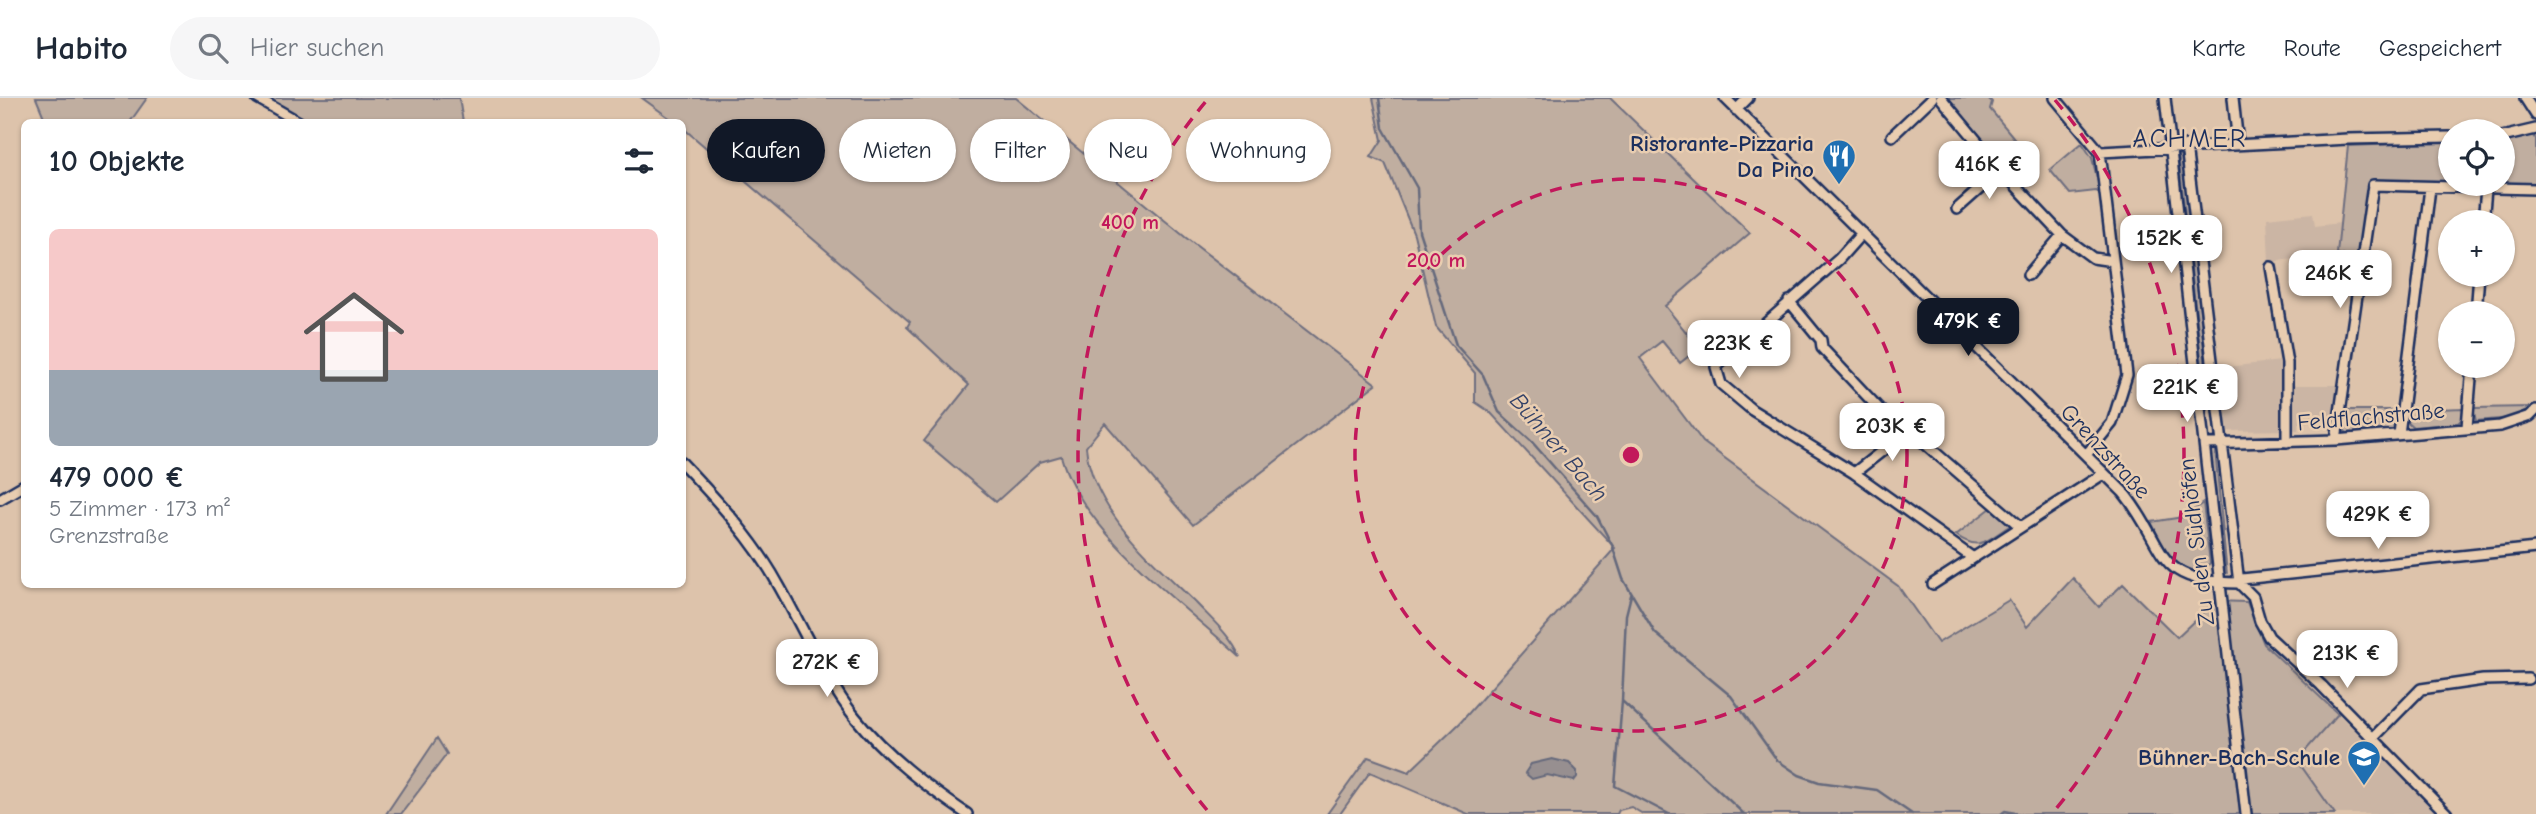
<!DOCTYPE html>
<html lang="de">
<meta charset="utf-8">
<style>
body{margin:0;font-family:"Comic Neue",sans-serif;background:#f6f6f7;color:#1f2937;height:100vh;display:flex;flex-direction:column;font-size:26px;white-space:nowrap}
*{box-sizing:border-box;margin:0}
p{font-size:23px;color:#747a83}
.icon{flex:none;width:38px;height:38px;fill:none;stroke:currentColor;stroke-width:2;stroke-linecap:round;stroke-linejoin:round}
.map{position:relative;flex:1;overflow:hidden}
.drawer{position:absolute;left:21px;top:21px;width:665px;height:469px;display:flex;flex-direction:column;background:#fff;border-radius:10px;box-shadow:0 2px 5px #0004}
.drawer>*{flex:none}
.guide{position:absolute;left:707px;top:21px;width:665px;height:63px;display:flex;gap:14px}
.tools{position:absolute;left:2438px;top:21px;display:grid;gap:14px}
.tools a{display:grid;place-items:center;width:77px;height:77px;border-radius:50%;background:#fff;box-shadow:0 2px 5px #0004;font-size:35px}
.price{position:absolute;translate:-50% -60px;padding:0 16px;border-radius:14px;background:#fff;color:#222;font-size:23px;line-height:46px;filter:drop-shadow(0 2px 4px #0008)}
.price::after{content:'';position:absolute;left:50%;top:42px;width:21px;height:16px;margin-left:-10px;background:inherit;clip-path:polygon(0 0,100% 0,50% 100%)}
.price.selected{background:#111827;color:#fff}
ul{padding:0;list-style:none}
li{display:grid;align-content:center;gap:14px;height:371px;padding:0 28px}
li+li{border-top:2px solid #e0e1e3}
li span{display:grid;place-items:center;height:217px;border-radius:10px;color:#555}
li>.icon{margin-inline-start:auto}
span .icon{width:126px;height:126px;fill:#fffc;stroke-width:1}
li b{font-size:30px}
h2{display:flex;justify-content:space-between;align-items:center;height:84px;padding:0 28px;font-size:30px}
.chip{padding:0 24px;border-radius:32px;background:#fff;box-shadow:0 2px 5px #0004;font-size:24px;line-height:63px}
.chip.selected{background:#111827;color:#fff}
header{display:flex;align-items:center;gap:42px;box-sizing:border-box;height:98px;padding:0 35px;background:#fff;border-bottom:2px solid #e0e1e3}
header strong{font-size:33px}
nav{display:flex;gap:38px;margin-inline-start:auto;font-size:24px}
.search{width:490px;height:63px;background:#f6f6f7;display:flex;align-items:center;gap:18px;box-sizing:border-box;padding:0 24px;border-radius:38px;color:#747a83;font-size:26px}
.map>svg:first-child{display:block}
.built{fill:#cbb5a4}
.green{fill:#c0aea0;stroke:#6e6e7f;stroke-width:2}
.water{fill:#978f90;stroke:#65697c;stroke-width:2}
.lines{fill:none;stroke-linecap:round;stroke-linejoin:round}
.stream{stroke:#65697c;stroke-width:2.5}
.minor-casing{stroke:#1b2f5e;stroke-width:14}
.minor{stroke:#e9cdb0;stroke-width:9}
.ring{fill:none;stroke:#c2185b;stroke-width:3.5;stroke-dasharray:12 9}
.labels{text-anchor:middle;stroke-width:5;stroke-linejoin:round;paint-order:stroke}
.poi-label{font-size:23px;font-weight:bold;fill:#1b2f5e;stroke:#e9cdb0;text-anchor:end}
.street-label{font-size:23px;fill:#1b2f5e;stroke:#e9cdb0}
.water-label{font-size:24px;font-style:italic;fill:#344268;stroke:#e9cdb0}
.quarter-label{font-size:26px;letter-spacing:2px;fill:#1b2f5e;stroke:#e9cdb0}
.centre{fill:#c2185b;stroke:#e9cdb0;stroke-width:3.5}
.ring-label{font-size:21px;text-anchor:middle;font-weight:bold;fill:#c2185b;stroke:#e9cdb0;stroke-width:5;stroke-linejoin:round;paint-order:stroke}
</style>
<header>
<strong>Habito</strong>
<div class="search"><svg class="icon" aria-label="search" viewBox="0 0 24 24"><circle cx="10" cy="10" r="6"/><path d="M15 15l6 6"/></svg>Hier suchen</div>
<nav><a>Karte</a><a>Route</a><a>Gespeichert</a></nav>
</header>
<div class="map">
<svg width="2536" height="716" viewBox="0 0 2536 716">
<rect width="100%" height="100%" fill="#ddc3ab"/>
<filter id="ink" filterUnits="userSpaceOnUse"><feTurbulence type="fractalNoise" baseFrequency=".0143" numOctaves="2"/><feDisplacementMap in="SourceGraphic" scale="14" xChannelSelector="R" yChannelSelector="G"/><feConvolveMatrix kernelMatrix="1 2 1 2 8 2 1 2 1" color-interpolation-filters="sRGB"/></filter>
<g filter="url(#ink)">
<path class="built" d="M2313,115L2315,128L2340,125L2337,156L2269,164L2267,120Z
M2290,262V287H2338L2331,324L2298,325V332L2225,333L2217,270Z
M2338,616L2438,716H2335L2297,662Z"/>
<path class="green" d="M36,0H147L130,24H46Z
M267,0H459L463,24H310Z
M642,0H1016L1185,139L1376,286L1193,427L1105,325L1086,349C1093,414 1152,462 1196,505C1213,523 1230,537 1240,559C1182,506 1082,434 1061,358L1040,364L996,404L924,343L969,287L907,229L910,224L683,30L682,24H675Z
M1373,0H1610L1750,135L1665,208L1699,250L1680,265L1662,243L1640,260L1703,344L1898,488L1938,545L2009,502L2027,529L2073,480L2099,509L2123,486L2177,539L2215,503L2247,504L2264,546L2338,616L2297,662L2335,716H1643L1631,709L1619,712L1617,716H1468L1370,674L1340,716H1327L1368,659L1409,674L1460,625L1615,450L1490,314L1475,304V275L1436,229L1414,136L1385,65L1371,59L1382,42Z
M1948,0H1988L1992,4L1990,11L2034,64L2022,74L2019,71L2013,77Z
M2530,31L2536,41V89L2371,85L2358,161L2337,156L2348,48L2450,44V86H2502L2503,42Z
M2082,45L2092,60L2101,96L2096,93L2070,96L2050,72Z
M2178,56L2181,58L2186,74L2208,293H2205Z
M2532,309L2512,320L2476,323L2473,310Z
M2464,310L2463,320L2458,325L2413,329L2405,322L2407,312Z
M2346,312H2399L2397,328L2390,334L2350,337L2342,331Z
M2212,352H2215L2227,476L2210,354Z
M2203,405L2210,465L2200,476C2171,474 2163,446 2151,424L2183,419Z
M1991,410L2011,427C1988,441 1980,455 1956,437Z
M437,640L447,656L401,716H386Z"/>
<path class="water" d="M1552,661L1569,665L1577,673V679L1574,683L1547,677L1532,681L1525,675L1531,666Z"/>
<g class="lines">
<path class="stream" d="M1379,0L1383,30L1417,90L1419,133L1456,247L1483,277L1499,314L1532,344L1597,418L1612,447L1623,481L1655,535L1731,598L1777,662L1799,677L1819,684L1877,692L1912,716
M1631,497L1626,517L1622,603L1744,716
M1622,603L1615,688L1669,716
M2001,716L2005,713L2021,716"/>
<g class="minor-casing">
<path id="minor" d="M257,0L299,24
M1725,0L2123,394C2169,450 2150,484 2239,485L2242,481L2536,450
M1941,0L2001,72L2062,137L2093,160L2113,163
M2055,0L2100,54L2127,277L2112,325L2086,357
M2165,0L2246,716
M2233,0L2238,46
M2525,0L2536,17
M1736,12L1748,0
M1892,38L1932,0
M2502,39L2536,31
M2186,48L2239,485
M2100,54L2348,41L2450,39
M1957,111L2001,72
M2483,124L2486,91
M1862,135L1839,161L1716,269L1721,286L1752,312L1854,375L1973,460
M2271,169L2287,265V344
M2028,177L2062,137
M1789,203L1821,242L1822,250L1899,332L1915,337L2021,429
M2476,215L2479,177
M2467,329L2472,268
M2399,336L2430,90
M2336,342L2373,87L2536,91
M2205,346L2336,342L2500,328L2530,318L2536,312
M682,365C717,402 754,442 778,486C801,526 827,585 855,619C887,659 926,688 967,716
M1854,375L1895,343L1899,332
M0,401L24,387
M2239,485L2253,499L2260,523L2269,539L2321,587L2447,716
M1933,486L2103,376
M2372,641L2421,591L2483,582L2528,581"/>
</g>
<use href="#minor" class="minor"/>
</g>
</g>
<g class="ring">
<circle cx="1631" cy="357" r="276"/>
<path d="M1207 712A553 553 0 0 1 1207 2M2055 2A553 553 0 0 1 2055 712"/>
</g>
<defs>
<g id="restaurant-pin" transform="scale(1.75)"><path d="M0 17L-7.5 6A9.5 9.5 0 1 1 7.5 6Z" fill="#1f6fb2" stroke="#e9cdb0"/><path d="M-5-6h1v4h1v-4h1v4h1v-4h1v5L-1.5 .5V6h-2V.5L-5-1ZM5-6V6H3V1.5H1.5Q1.5-4 5-6Z" fill="#fff"/></g>
<g id="school-pin" transform="scale(1.75)"><path d="M0 17L-7.5 6A9.5 9.5 0 1 1 7.5 6Z" fill="#1f6fb2" stroke="#e9cdb0"/><path d="M0-5L7-2L0 1L-7-2ZM-4 1L0 2.5L4 1V4Q0 6-4 4Z" fill="#fff"/></g>
</defs>
<g fill-rule="evenodd">
<use href="#restaurant-pin" x="1839" y="58"/>
<use href="#school-pin" x="2364" y="659"/>
</g>
<g class="labels">
<g class="poi-label">
<text x="1814" y="53">Ristorante-Pizzaria<tspan x="1814" dy="26">Da Pino</tspan></text>
<text x="2340" y="667">Bühner-Bach-Schule</text>
</g>
<g class="street-label">
<text transform="translate(2371 318) rotate(-5)" y="8">Feldflachstraße</text>
<text transform="translate(2106 353) rotate(47)" y="8">Grenzstraße</text>
<text transform="translate(2196 444) rotate(-97)" y="8">Zu den Südhöfen</text>
</g>
<g class="water-label">
<text transform="translate(1559 349) rotate(49)" y="8">Bühner Bach</text>
</g>
<g class="quarter-label">
<text x="2190" y="49">ACHMER</text>
</g>
</g>
<circle cx="1631" cy="357" r="10" class="centre"/>
<g class="ring-label">
<text x="1130" y="131">400 m</text>
<text x="1436" y="169">200 m</text>
</g>
</svg>
<div class="tools">
<a><svg class="icon" aria-label="locate" viewBox="0 0 24 24"><circle cx="12" cy="12" r="6"/><path d="M12 2v4M12 18v4M2 12h4M18 12h4"/></svg></a>
<a>+</a>
<a>−</a>
</div>
<b class="price" style="left:1989px;top:103px">416K €</b>
<b class="price" style="left:2171px;top:177px">152K €</b>
<b class="price" style="left:2340px;top:212px">246K €</b>
<b class="price selected" style="left:1968px;top:260px">479K €</b>
<b class="price" style="left:1739px;top:282px">223K €</b>
<b class="price" style="left:2187px;top:326px">221K €</b>
<b class="price" style="left:1892px;top:365px">203K €</b>
<b class="price" style="left:2378px;top:453px">429K €</b>
<b class="price" style="left:2347px;top:592px">213K €</b>
<b class="price" style="left:827px;top:601px">272K €</b>
<div class="guide">
<a class="chip selected">Kaufen</a>
<a class="chip">Mieten</a>
<a class="chip">Filter</a>
<a class="chip">Neu</a>
<a class="chip">Wohnung</a>
</div>
<section class="drawer">
<h2>10 Objekte<svg class="icon" aria-label="filters" viewBox="0 0 24 24"><path d="M4 7h16M4 17h16"/><circle cx="9" cy="7" r="2"/><circle cx="15" cy="17" r="2"/></svg></h2>
<ul>
<li><span style="background:linear-gradient(#f6c9c9 65%,#9aa5b1 0)"><svg class="icon" aria-label="home" viewBox="0 0 24 24"><path d="M3 11l9-7 9 7M6 9v11h12V9"/></svg></span><div><b>479 000 €</b><p>5 Zimmer · 173 m²</p><p>Grenzstraße</p></div></li>
</ul>
</section>
</div>
